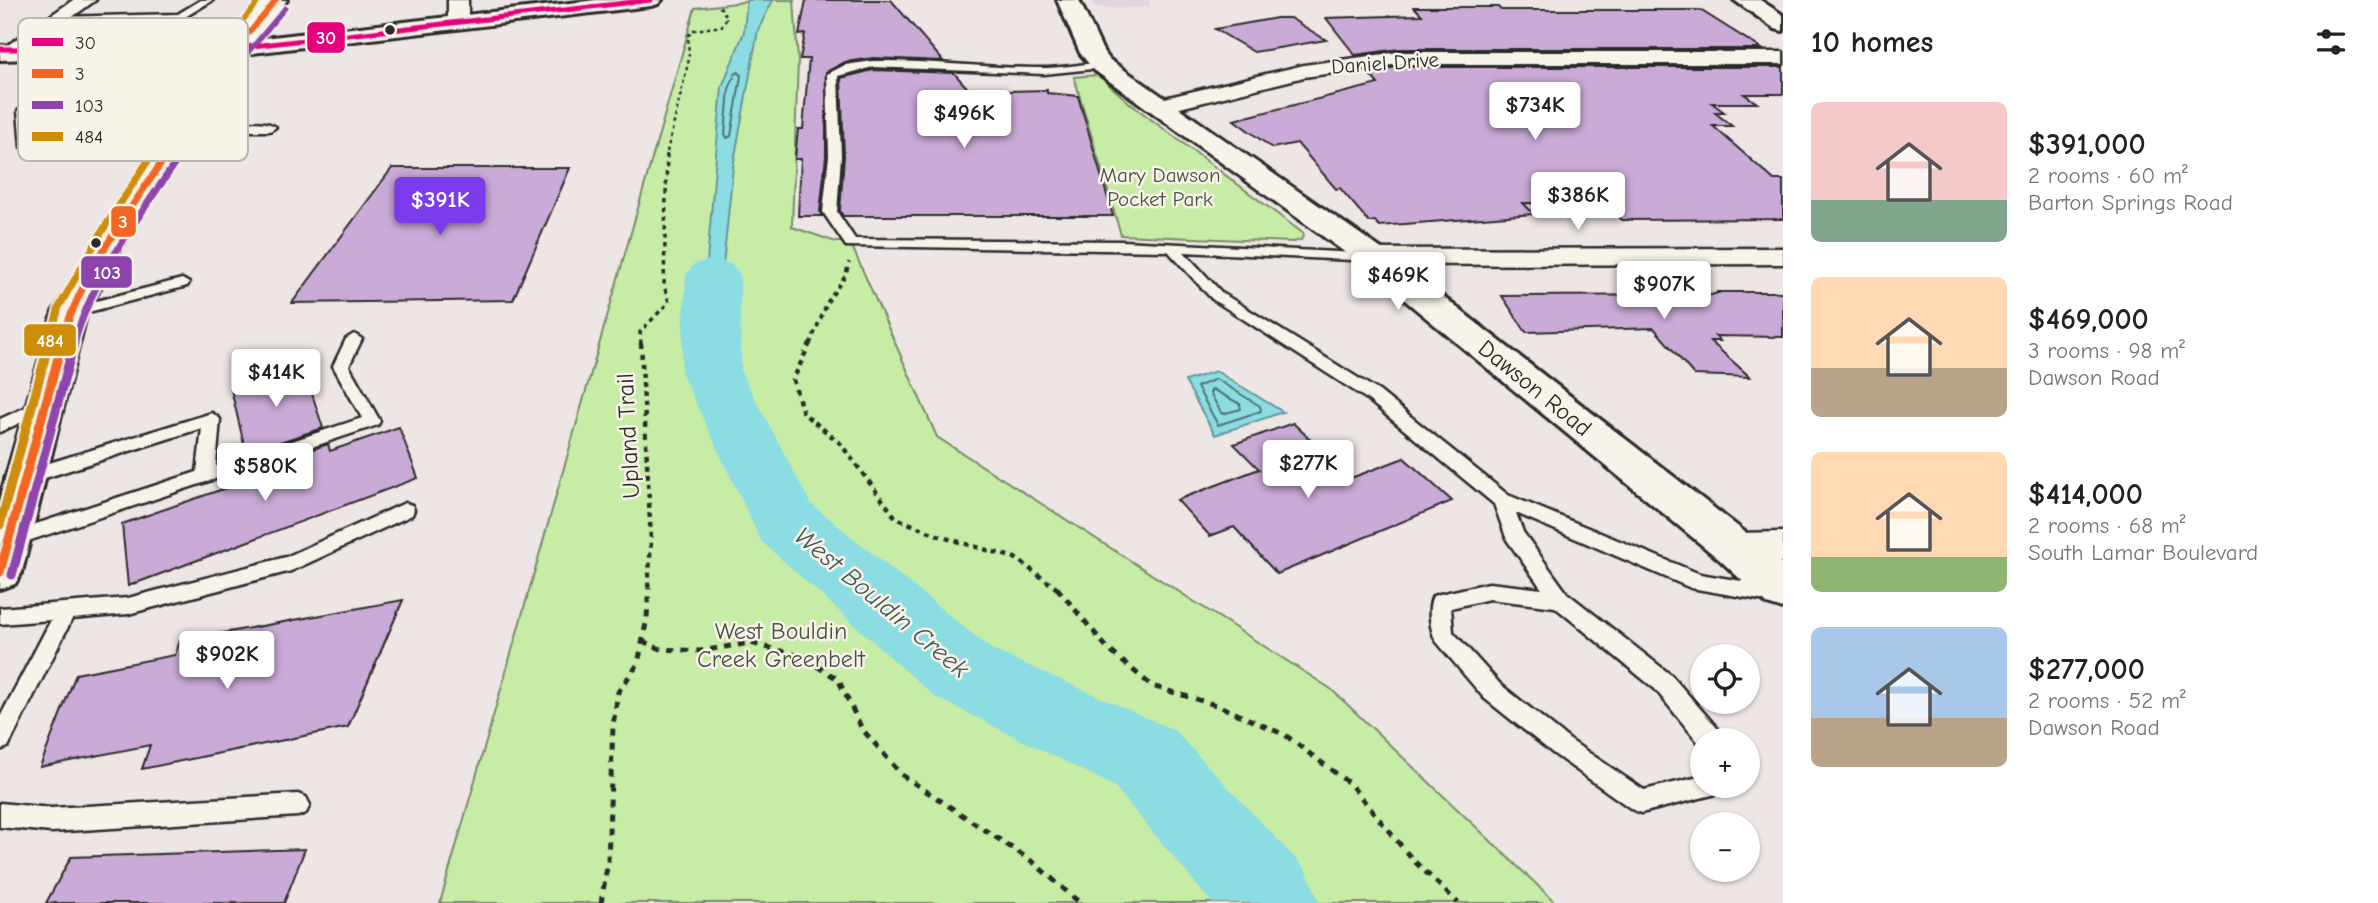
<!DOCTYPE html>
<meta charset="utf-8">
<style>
body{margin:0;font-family:"Comic Neue",sans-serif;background:#f2f2f2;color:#222;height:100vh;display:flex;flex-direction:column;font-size:26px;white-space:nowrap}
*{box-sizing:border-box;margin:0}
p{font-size:23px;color:#767676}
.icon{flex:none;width:38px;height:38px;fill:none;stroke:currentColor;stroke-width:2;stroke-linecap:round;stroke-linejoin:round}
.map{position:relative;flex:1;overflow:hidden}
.side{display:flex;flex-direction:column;background:#fff;width:595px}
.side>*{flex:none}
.controls{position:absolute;left:1690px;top:644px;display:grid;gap:14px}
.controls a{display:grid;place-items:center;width:70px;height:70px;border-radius:50%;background:#fff;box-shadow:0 2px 5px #0004;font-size:35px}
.price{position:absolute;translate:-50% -60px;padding:0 16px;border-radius:7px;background:#fff;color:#222;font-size:23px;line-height:46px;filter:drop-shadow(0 2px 4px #0008)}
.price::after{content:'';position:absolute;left:50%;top:42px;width:21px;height:16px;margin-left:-10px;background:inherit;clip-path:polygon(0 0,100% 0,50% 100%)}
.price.selected{background:#7c3aed;color:#fff}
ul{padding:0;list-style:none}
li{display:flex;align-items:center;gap:21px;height:175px;padding:0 28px}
li span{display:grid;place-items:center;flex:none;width:196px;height:140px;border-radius:10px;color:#555}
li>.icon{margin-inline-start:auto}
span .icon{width:84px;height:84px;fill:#fffc;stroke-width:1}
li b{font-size:30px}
h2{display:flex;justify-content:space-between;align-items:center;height:84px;padding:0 28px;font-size:30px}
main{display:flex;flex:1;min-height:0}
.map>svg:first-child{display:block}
.built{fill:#e3d4e1}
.green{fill:#c6eca6;stroke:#788c68;stroke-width:2}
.water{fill:#8bdde3;stroke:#659699;stroke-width:2}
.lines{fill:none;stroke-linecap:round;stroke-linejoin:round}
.shore{stroke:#517275;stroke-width:2}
.river{fill:#8bdde3;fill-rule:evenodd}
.building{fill:#caabd8;stroke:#2b2b2b;stroke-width:2}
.lane-casing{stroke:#2b2b2b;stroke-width:5}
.street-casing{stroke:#2b2b2b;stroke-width:5}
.secondary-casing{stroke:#2b2b2b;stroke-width:6}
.primary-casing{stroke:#2b2b2b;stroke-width:6}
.path-far3{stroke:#2b2b2b;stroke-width:2.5;stroke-dasharray:3.5 3.5;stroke-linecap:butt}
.path-far2{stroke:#2b2b2b;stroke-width:3.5;stroke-dasharray:4.5 4.5;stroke-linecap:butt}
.path-far1{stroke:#2b2b2b;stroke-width:4.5;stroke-dasharray:5 5;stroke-linecap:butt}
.path{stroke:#2b2b2b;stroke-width:5;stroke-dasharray:7 7;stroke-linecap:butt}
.lane{fill:#f7f3e8;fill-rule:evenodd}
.street{fill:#f7f3e8;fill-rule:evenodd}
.secondary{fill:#f7f3e8;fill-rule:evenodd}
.primary{fill:#f7f3e8;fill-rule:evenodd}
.bus-1-casing{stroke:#f7f3e8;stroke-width:9}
.bus-2-far2-casing{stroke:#f7f3e8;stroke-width:9}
.bus-2-far1-casing{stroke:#f7f3e8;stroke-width:11}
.bus-2-casing{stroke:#f7f3e8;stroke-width:14}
.bus-3-far2-casing{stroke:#f7f3e8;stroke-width:9}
.bus-3-far1-casing{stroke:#f7f3e8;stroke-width:11}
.bus-3-casing{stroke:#f7f3e8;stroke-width:14}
.bus-4-far2-casing{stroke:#f7f3e8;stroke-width:9}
.bus-4-far1-casing{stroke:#f7f3e8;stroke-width:11}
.bus-4-casing{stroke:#f7f3e8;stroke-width:14}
.bus-1{stroke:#e5007d;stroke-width:5}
.bus-2-far2{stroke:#f26522;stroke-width:5}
.bus-2-far1{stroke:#f26522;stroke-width:7}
.bus-2{stroke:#f26522;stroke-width:9}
.bus-3-far2{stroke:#8e44ad;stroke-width:5}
.bus-3-far1{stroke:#8e44ad;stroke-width:7}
.bus-3{stroke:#8e44ad;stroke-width:9}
.bus-4-far2{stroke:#ce8d09;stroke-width:5}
.bus-4-far1{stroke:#ce8d09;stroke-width:7}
.bus-4{stroke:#ce8d09;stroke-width:9}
.bus-dot{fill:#2b2b2b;stroke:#f7f3e8;stroke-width:2.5}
.labels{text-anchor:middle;stroke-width:5;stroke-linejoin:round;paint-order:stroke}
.far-street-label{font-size:21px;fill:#2b2b2b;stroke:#f7f3e8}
.far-park-label{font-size:21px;fill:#4a5244;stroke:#f7f3e8}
.street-label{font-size:24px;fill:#2b2b2b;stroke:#f7f3e8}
.park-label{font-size:24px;fill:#4a5244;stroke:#f7f3e8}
.water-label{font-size:26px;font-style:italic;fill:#435859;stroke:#f7f3e8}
.key{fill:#f7f3e8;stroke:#bab7af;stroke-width:2}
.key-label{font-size:19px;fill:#2b2b2b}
.line-badge{stroke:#f7f3e8;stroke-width:2.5}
.badge-label{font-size:19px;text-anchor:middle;font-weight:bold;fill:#fff}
</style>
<main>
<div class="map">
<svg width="1783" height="903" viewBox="0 0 1783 903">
<rect width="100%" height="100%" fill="#eee5e5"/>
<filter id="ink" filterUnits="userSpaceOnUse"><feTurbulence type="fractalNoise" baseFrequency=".0143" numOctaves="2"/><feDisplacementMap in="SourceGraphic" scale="14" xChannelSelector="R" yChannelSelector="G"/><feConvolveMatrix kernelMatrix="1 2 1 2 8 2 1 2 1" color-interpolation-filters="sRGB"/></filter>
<g filter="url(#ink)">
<path class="built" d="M1091,0H1150L1149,7L1095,8Z"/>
<path class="green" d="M761,0H794L798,61L792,227L836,242H850L937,437L1331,689L1556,903H440L695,8Z
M1098,75L1132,105L1304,234L1301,240L1293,242L1121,235L1074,77Z"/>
<path class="water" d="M747,0H773L758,30L733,167L712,375L705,286L717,143L722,87L744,32Z
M1216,371L1283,412L1215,435L1185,381Z"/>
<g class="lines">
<path class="shore" d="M739,72L741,76L731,136L727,138L725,134L729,89L735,74Z
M1216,379L1260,406L1261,411L1218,425L1197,387Z
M1212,389L1240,404L1241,409L1222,414L1210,393Z"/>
<path class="river" d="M713,259L732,264L740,275L741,372L811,504L991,649L1174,730L1306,870L1320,903H1212L1114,786L935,697L761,541L681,372L686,275L694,264Z"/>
</g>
<path class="building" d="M806,0H891L943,61L873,58L845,62L826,72V156L820,212L823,216H798L801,159H795L798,129H803L809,59H800L805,34L799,35Z
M1414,7H1498L1501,10H1700L1762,49H1399L1355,55L1326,18L1422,15Z
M1277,18H1290L1326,40L1254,52L1215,29Z
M1399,67H1783V94H1744L1757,103H1712L1724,112H1714L1732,126H1713L1774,180H1783V219L1622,220L1607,204L1523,203L1534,214L1379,226L1375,221L1369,222L1340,188L1336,189L1297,143L1272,148L1234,120L1378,84L1367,71Z
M873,70L954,73L971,92L1047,90V93L1078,96L1113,216H843L840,211L844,156L841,78Z
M392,168H570L513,300L292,303Z
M1716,292H1783V337L1715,336L1720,341H1710L1750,377L1694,375L1654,328L1526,332L1502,296L1711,295L1718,293Z
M303,366L323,428L246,453L231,389Z
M1293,423L1351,478L1404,458L1452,501L1277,574L1234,527L1210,536L1177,500L1259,469L1234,444Z
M399,427L418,478L128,586L122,524L252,479L250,470L328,444L330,451Z
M403,600L348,727L142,769L150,745L40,767L76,674L175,655L180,641Z
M305,849L284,903H46L71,857Z"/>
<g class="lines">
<g class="lane-casing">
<path id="lane" d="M201,0H213L180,20L57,23L52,20L57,17L178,14Z
M873,61C931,60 989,69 1048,68C1066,67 1084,64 1102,62L1107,65L1102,68L1044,74L873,67L838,76L841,156L837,212L855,239L1122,241L1377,254L1379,257L1372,261L1184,252L1222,293L1379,391L1508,495L1700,574L1783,588V604L1691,588L1516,513L1523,532L1567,593L1671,675L1718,729L1721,740H1703V748L1655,689L1555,607L1489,599L1451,608L1453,632L1500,684L1570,740L1644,790L1703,776V786H1720L1716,794L1641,813L1633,810L1554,754L1484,698L1436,641C1430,630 1427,607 1433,596L1440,594L1489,583L1542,589L1507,540L1494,504L1367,399L1212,299L1168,251L846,246L823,212L829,156L827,74L845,65Z
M147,77L152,80L121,126C125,128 131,132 135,133C167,142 254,111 276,127L270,131H243L179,140L130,141L65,156L38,158L21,147L18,111L48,83ZM139,84L108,127L120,135L117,137C96,142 51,157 33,145L30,112L55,88Z
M90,135L94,136V142L52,144L46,140L52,136Z
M182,279L189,283L187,286L70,317L62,312L65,309Z
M354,334L362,339L349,366L380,421L378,425L19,544L12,546L5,544L2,539L5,534L197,472L202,428L26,484L20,482L17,477L20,472L212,413L220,419L216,466L362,418L333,366L346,339Z
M46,398L52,400L54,404L52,408L0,432V419Z
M405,503L412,505L414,510L412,515L291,571L128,614L72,619L8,747L0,750V717L51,620L0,624V608L128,598L286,557Z
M298,794L306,797L310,805L306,813L298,816L51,832L0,827V803L51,808Z"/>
</g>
<g class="street-casing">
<path id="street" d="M73,0H96L19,55H5L2,51L5,47Z
M448,0H468V24L465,28H451L448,24Z
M1399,52H1783V64H1399L1304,77L1160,113L1152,111L1149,106L1152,101L1304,65Z
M1783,248V264L1372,265L1362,263L1358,257L1362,251L1372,249Z
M1783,532V562L1735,563L1721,559L1716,548L1721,537L1735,533Z"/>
</g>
<g class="secondary-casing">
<path id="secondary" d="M1057,0H1079L1103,51L1110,60L1383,250L1750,536L1783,565V609L1767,604L1720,560L1361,264L1094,70L1080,53Z
M1734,0H1760L1783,15V31L1775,29Z
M236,41L244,43L247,48L244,53L0,60V46Z"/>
</g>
<g class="primary-casing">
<path id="primary" d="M265,0H287L255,39L596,0H662L658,4L651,6L244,54L128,237L87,312L22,572L15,584L0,589V497L53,312L98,237L225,48Z"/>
</g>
<path class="path-far3" d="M667,152L689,59L688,36L694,30L722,26L727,17L718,4"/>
<path class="path-far2" d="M641,344L640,332L669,302L664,286L667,150
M810,344L828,301L846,275L849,262"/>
<path class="path-far1" d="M641,343L651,541L648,590
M810,343L793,380L803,413L840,443L896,518L942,537L1015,558L1059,590"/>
<path class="path" d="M1057,588L1109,650L1152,686L1219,706L1285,735L1350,784L1412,859L1458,903
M642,641L661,649L700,651L750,643L800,656L838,679L862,729L902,775L1033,862L1080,903
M601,903L608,861L613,725L618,692L638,664L647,618L649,588"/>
<use href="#lane" class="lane"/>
<use href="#street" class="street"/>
<use href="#secondary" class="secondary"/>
<use href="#primary" class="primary"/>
<g class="bus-1-casing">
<path id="bus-1" d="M0,49L236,48L651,0"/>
</g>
<g class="bus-2-far2-casing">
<path id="bus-2-far2" d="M169,152L236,48L276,0"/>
</g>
<g class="bus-2-far1-casing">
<path id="bus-2-far1" d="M61,344C80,274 130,211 170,150"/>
</g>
<g class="bus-2-casing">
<path id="bus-2" d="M0,572L62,343"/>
</g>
<g class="bus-3-far2-casing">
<path id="bus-3-far2" d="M183,152L246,55L285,8"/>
</g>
<g class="bus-3-far1-casing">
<path id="bus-3-far1" d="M74,344C92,276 145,209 184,150"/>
</g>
<g class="bus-3-casing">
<path id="bus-3" d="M12,575L74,343"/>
</g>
<g class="bus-4-far2-casing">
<path id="bus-4-far2" d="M154,152L226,41L260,0"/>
</g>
<g class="bus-4-far1-casing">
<path id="bus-4-far1" d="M49,344L59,307L103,230L155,150"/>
</g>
<g class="bus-4-casing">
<path id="bus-4" d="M0,525L49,343"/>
</g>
<use href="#bus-1" class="bus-1"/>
<use href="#bus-2-far2" class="bus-2-far2"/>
<use href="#bus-2-far1" class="bus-2-far1"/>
<use href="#bus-2" class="bus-2"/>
<use href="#bus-3-far2" class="bus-3-far2"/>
<use href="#bus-3-far1" class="bus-3-far1"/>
<use href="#bus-3" class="bus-3"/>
<use href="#bus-4-far2" class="bus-4-far2"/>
<use href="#bus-4-far1" class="bus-4-far1"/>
<use href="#bus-4" class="bus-4"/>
</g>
</g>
<g class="bus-dot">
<circle cx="390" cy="30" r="6"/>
<circle cx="96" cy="243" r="6"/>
</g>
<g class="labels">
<g class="far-street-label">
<text transform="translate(1385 63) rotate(-4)" y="7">Daniel Drive</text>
</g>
<g class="far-park-label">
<text x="1160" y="182">Mary Dawson<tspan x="1160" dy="24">Pocket Park</tspan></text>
</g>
<g class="street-label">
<text transform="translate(1535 388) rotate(39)" y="8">Dawson Road</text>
<text transform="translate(628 436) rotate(-93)" y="8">Upland Trail</text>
</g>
<g class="park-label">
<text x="781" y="639">West Bouldin<tspan x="781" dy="28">Creek Greenbelt</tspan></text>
</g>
<g class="water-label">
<text transform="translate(882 602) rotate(40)" y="9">West Bouldin Creek</text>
</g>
</g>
<rect x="18" y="18" width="230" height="143" rx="10" class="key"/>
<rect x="32" y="38" width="31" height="8" fill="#e5007d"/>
<rect x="32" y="69" width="31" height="9" fill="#f26522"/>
<rect x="32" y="101" width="31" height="8" fill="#8e44ad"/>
<rect x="32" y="132" width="31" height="9" fill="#ce8d09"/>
<g class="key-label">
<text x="75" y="49">30</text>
<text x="75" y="80">3</text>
<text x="75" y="112">103</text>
<text x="75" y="143">484</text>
</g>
<g class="line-badge">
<rect x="306" y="21" width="40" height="33" rx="7" fill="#e5007d"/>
<rect x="110" y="205" width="27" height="33" rx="7" fill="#f26522"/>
<rect x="80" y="255" width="53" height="34" rx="7" fill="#8e44ad"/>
<rect x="23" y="323" width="54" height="34" rx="7" fill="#ce8d09"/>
</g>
<g class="badge-label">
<text x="326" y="44">30</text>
<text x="123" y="228">3</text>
<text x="107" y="279">103</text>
<text x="50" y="347">484</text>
</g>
</svg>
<div class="controls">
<a><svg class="icon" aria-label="locate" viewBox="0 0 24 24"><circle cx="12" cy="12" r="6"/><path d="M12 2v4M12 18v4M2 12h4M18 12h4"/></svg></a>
<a>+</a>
<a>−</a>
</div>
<b class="price" style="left:1535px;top:142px">$734K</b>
<b class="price" style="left:964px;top:150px">$496K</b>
<b class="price" style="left:1578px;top:232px">$386K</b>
<b class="price selected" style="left:440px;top:237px">$391K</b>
<b class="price" style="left:1398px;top:312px">$469K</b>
<b class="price" style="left:1664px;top:321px">$907K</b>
<b class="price" style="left:276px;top:409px">$414K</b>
<b class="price" style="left:1308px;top:500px">$277K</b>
<b class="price" style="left:265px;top:503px">$580K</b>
<b class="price" style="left:227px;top:691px">$902K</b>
</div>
<section class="side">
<h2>10 homes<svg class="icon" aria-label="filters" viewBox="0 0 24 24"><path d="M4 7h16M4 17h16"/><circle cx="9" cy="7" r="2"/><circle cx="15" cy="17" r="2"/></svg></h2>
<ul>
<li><span style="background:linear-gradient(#f6c9c9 70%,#7fa58c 0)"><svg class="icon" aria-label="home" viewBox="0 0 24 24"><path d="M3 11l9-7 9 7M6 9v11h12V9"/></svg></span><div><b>$391,000</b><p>2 rooms · 60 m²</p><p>Barton Springs Road</p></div></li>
<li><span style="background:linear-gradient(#ffd9b3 65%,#b9a48a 0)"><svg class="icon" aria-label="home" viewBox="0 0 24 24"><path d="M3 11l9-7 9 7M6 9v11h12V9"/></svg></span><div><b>$469,000</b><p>3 rooms · 98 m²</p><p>Dawson Road</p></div></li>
<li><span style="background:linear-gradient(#ffd9b3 75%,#8fb573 0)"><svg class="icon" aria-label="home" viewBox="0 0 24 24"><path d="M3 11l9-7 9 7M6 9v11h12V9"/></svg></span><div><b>$414,000</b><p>2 rooms · 68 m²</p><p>South Lamar Boulevard</p></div></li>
<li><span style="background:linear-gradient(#a9c7e8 65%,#b9a48a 0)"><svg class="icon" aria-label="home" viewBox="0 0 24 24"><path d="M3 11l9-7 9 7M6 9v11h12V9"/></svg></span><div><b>$277,000</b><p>2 rooms · 52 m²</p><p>Dawson Road</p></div></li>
</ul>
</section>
</main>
